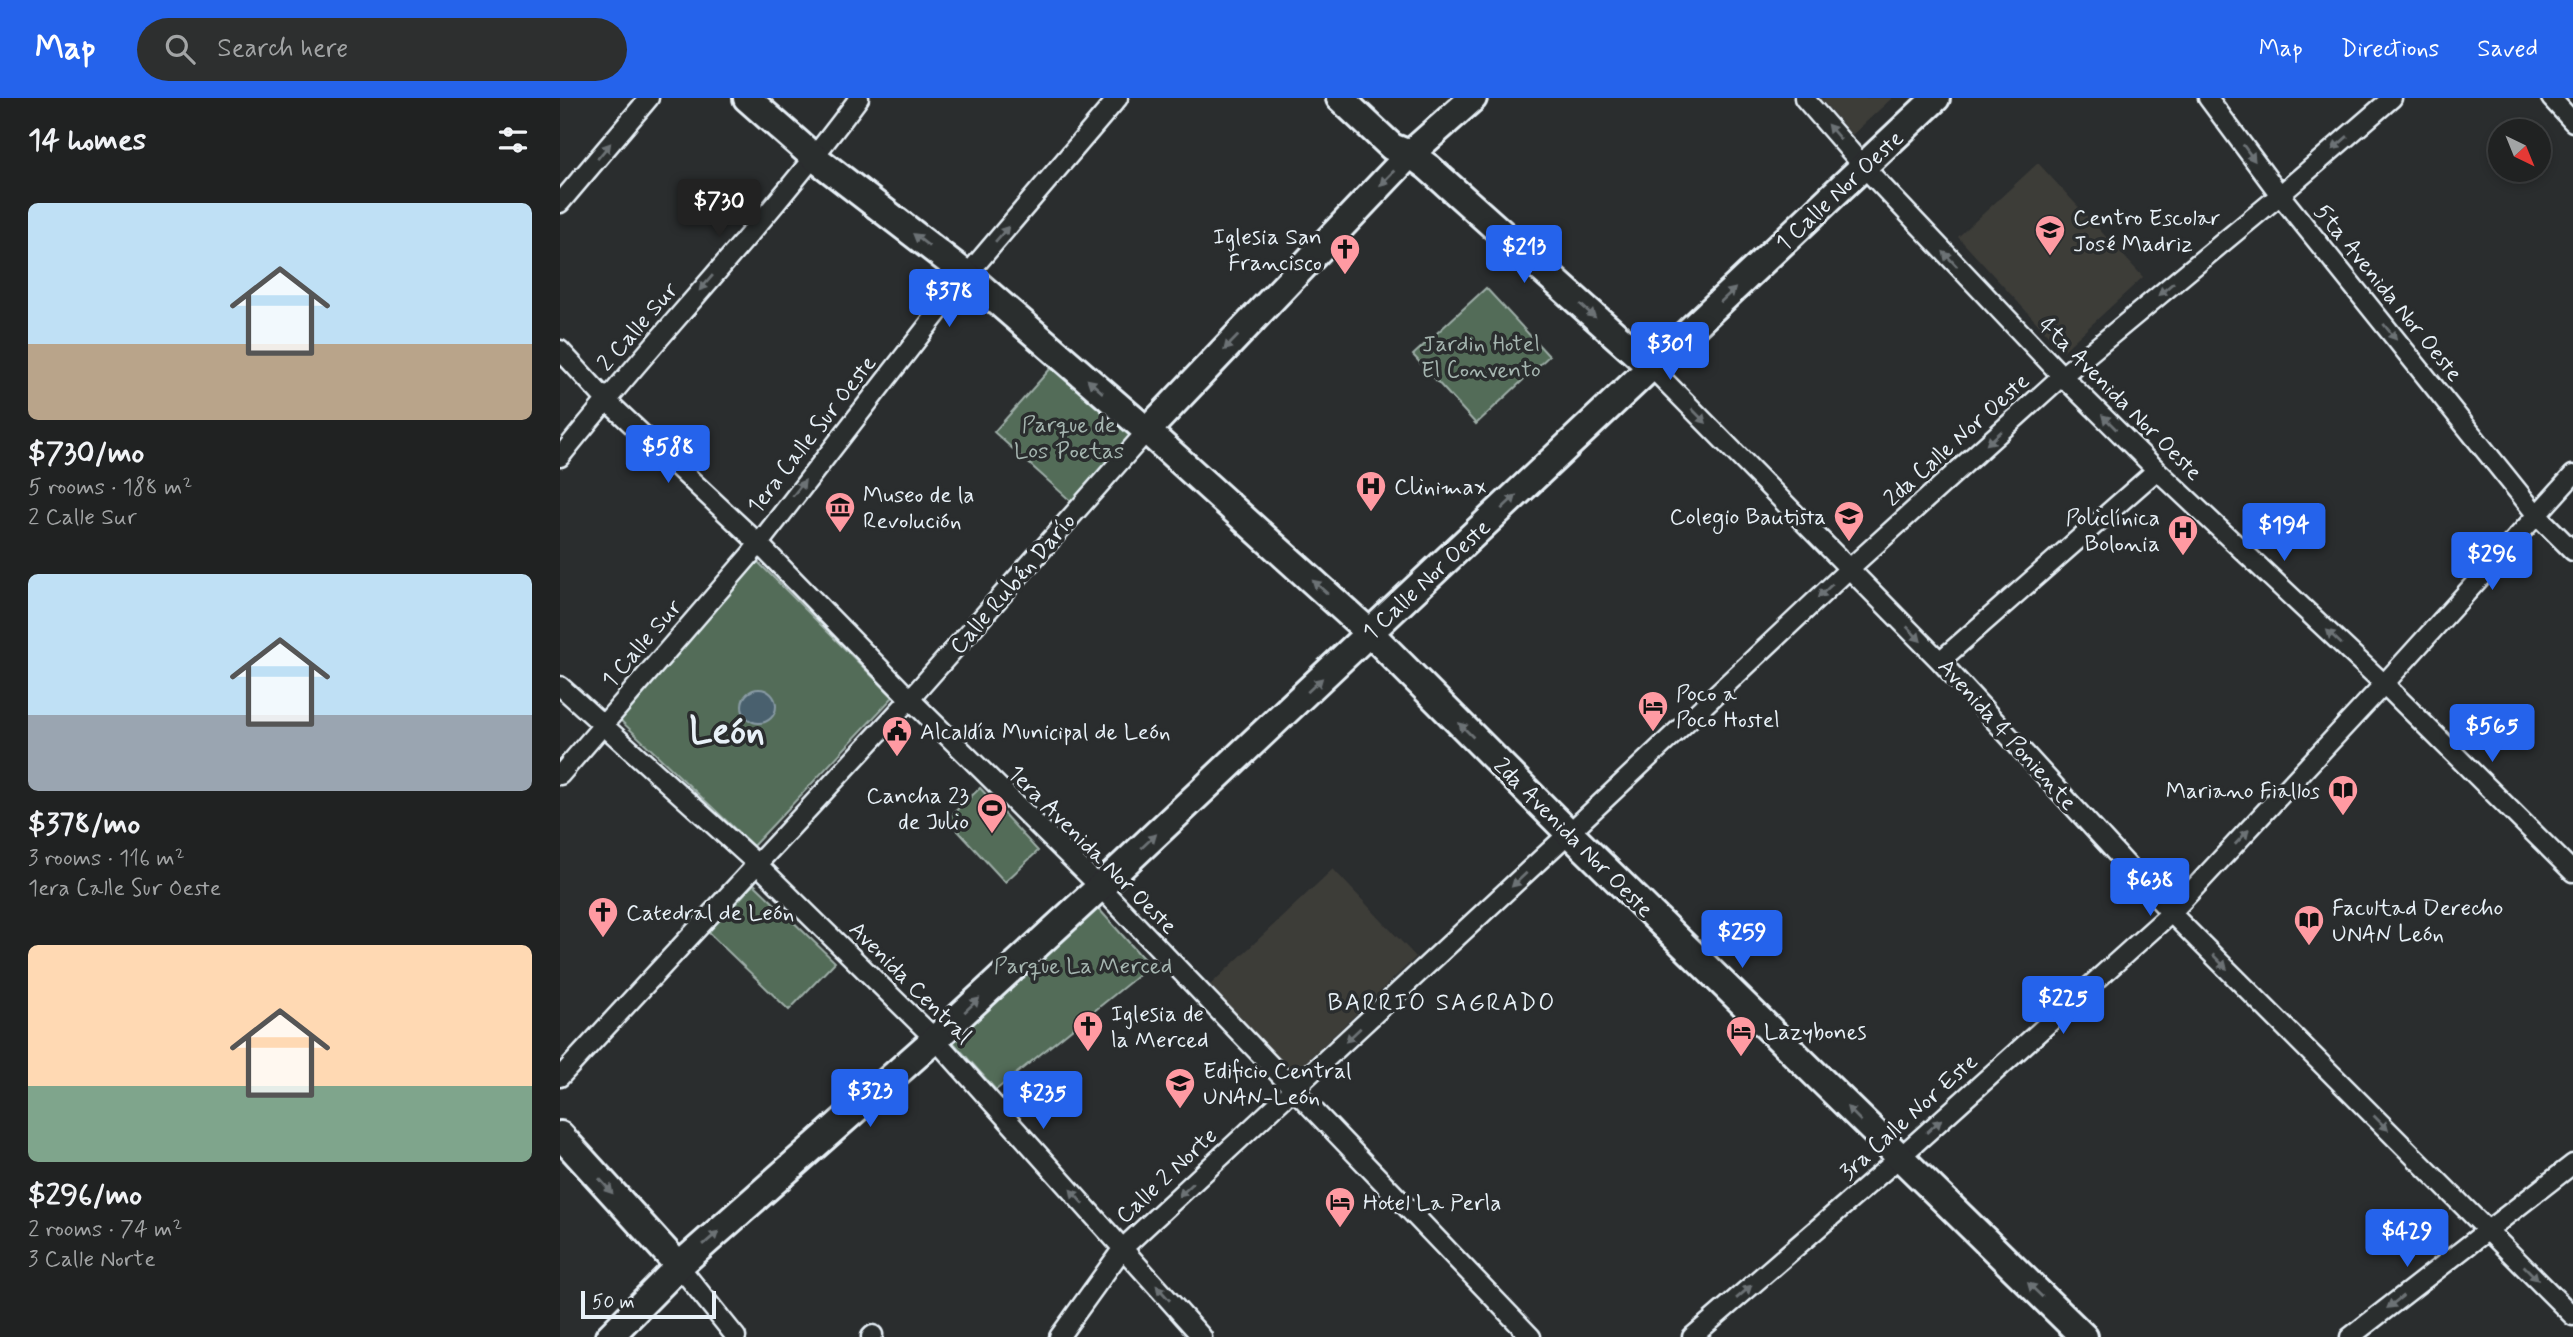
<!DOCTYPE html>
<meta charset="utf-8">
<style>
body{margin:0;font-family:Mynerve,sans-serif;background:#2d2f2f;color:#f1f3f6;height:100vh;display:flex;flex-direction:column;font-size:26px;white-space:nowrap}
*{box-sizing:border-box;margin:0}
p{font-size:23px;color:#a2a4a5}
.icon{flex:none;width:38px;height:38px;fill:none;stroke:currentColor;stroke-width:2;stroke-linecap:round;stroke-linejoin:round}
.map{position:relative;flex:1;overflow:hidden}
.details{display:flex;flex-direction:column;background:#202222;width:560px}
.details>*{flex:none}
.needle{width:46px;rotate:137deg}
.buttons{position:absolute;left:1928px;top:21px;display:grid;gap:14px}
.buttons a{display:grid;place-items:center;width:63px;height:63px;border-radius:50%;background:#202222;box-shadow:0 4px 10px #0003,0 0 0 2px #3d3f40;font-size:35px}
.scale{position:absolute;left:21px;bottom:18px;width:135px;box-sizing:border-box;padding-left:7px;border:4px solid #e8f1f8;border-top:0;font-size:19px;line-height:24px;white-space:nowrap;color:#e8f1f8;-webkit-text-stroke:5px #2a2d2e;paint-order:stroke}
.price{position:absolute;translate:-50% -60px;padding:0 16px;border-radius:7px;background:#2563eb;color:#fff;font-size:23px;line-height:46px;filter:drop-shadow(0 2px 4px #0008)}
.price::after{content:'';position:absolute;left:50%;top:42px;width:21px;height:16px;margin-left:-10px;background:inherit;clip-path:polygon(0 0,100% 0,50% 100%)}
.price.on{background:#222;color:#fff}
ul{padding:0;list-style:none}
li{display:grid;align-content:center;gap:14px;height:371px;padding:0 28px}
li span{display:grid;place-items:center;height:217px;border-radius:10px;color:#555}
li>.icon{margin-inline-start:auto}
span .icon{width:126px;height:126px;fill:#fffc;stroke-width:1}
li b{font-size:30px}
h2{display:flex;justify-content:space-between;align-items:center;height:84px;padding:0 28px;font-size:30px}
header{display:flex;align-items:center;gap:42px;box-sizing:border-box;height:98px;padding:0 35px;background:#2563eb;color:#fff}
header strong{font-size:33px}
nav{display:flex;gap:38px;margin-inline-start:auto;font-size:24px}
.search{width:490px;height:63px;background:#2d2f2f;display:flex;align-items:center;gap:18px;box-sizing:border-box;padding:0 24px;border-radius:38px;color:#a2a4a5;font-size:26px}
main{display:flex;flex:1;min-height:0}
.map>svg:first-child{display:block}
.built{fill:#3e3d39}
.green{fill:#536c59;stroke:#9eaea8;stroke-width:2}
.water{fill:#4a616e;stroke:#899ba5;stroke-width:2}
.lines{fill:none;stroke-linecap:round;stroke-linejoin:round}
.street-casing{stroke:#e8f1f8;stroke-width:23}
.secondary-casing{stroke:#e8f1f8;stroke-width:32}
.street{stroke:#2a2d2e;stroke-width:18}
.secondary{stroke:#2a2d2e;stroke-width:26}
.oneway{fill:#6c7275}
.labels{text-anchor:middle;stroke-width:7;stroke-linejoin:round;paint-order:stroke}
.street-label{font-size:23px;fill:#e8f1f8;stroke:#2a2d2e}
.poi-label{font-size:23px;fill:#e8f1f8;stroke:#2a2d2e;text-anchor:start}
.park-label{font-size:23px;fill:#a5b5b0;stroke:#2a2d2e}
.neighbourhood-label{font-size:24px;letter-spacing:2px;fill:#e8f1f8;stroke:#2a2d2e}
.town-label{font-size:37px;font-weight:bold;fill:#e8f1f8;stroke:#2a2d2e}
</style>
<header>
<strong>Map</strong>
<div class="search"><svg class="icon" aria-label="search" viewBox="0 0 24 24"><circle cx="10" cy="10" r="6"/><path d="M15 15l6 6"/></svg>Search here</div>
<nav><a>Map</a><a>Directions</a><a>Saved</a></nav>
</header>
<main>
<section class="details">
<h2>14 homes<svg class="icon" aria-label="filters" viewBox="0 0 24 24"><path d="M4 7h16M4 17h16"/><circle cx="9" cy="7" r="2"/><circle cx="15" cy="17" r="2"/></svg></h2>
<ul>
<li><span style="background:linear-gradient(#bfe0f5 65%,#b9a48a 0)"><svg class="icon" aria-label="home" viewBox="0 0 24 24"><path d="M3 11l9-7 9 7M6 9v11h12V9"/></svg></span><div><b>$730/mo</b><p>5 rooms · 188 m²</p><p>2 Calle Sur</p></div></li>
<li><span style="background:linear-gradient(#bfe0f5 65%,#9aa5b1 0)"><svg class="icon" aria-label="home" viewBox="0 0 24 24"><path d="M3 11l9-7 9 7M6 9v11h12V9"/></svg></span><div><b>$378/mo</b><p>3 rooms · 116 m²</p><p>1era Calle Sur Oeste</p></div></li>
<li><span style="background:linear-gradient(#ffd9b3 65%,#7fa58c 0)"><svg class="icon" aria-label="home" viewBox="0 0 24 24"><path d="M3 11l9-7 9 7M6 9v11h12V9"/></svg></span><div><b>$296/mo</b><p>2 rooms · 74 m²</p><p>3 Calle Norte</p></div></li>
</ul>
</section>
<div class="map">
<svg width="2013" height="1239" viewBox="0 0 2013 1239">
<rect width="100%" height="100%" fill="#2a2d2e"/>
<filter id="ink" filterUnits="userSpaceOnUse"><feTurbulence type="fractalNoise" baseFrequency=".0143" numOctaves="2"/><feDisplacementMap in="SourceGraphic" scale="14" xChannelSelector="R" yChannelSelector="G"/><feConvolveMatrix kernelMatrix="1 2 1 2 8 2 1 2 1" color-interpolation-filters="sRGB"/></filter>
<g filter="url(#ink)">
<path class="built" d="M1260,0H1332L1292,37Z
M1478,65L1583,179L1503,253L1398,139Z
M773,771L856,859L733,976L649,888Z"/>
<path class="green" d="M926,190L989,258L916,326L853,257Z
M491,270L507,284L577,330V344L514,406L434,334Z
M194,460L333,599L193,748L59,621Z
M420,690L478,753L445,784L387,721Z
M194,786L275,864L229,912L148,834Z
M528,807L538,810L590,868L436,992L394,945L392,940Z"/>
<path class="water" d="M182 608a17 17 0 1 1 34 0a17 17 0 1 1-34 0Z"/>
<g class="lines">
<g class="street-casing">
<path id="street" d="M1244,0L1304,69L1502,278L1597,372L1824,586L2013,774
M1648,0L1720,97L1976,416L2013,453
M1991,0L2013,24
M0,105L89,0
M0,252L46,302L197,444L350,601L540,789L971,1239
M1091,269L1380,563L1611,815L2013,1218
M0,359C97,237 206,126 299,0
M1380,563L1597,372
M0,588L197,766L375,941L642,1239
M0,677L190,457L407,177L558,0
M0,979L350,601L587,333
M119,1168L176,1239
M311,1239L313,1237
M499,1239L563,1150L1009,735L1290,470L1502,278L1720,97L1832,0
M1132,1239L1339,1060L1611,815L1824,586L2013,377
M1790,1239L2013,1066"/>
</g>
<g class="secondary-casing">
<path id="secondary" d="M187,0L255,60L407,177L587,333L810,535L1009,735L1524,1239
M780,0L832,49L850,56L868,69L1091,269
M587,333L850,56L913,0
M0,1037L119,1168
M49,1239L119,1168L375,941L540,789L1376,0"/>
</g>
<use href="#street" class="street"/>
<use href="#secondary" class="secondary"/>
</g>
<defs><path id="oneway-solid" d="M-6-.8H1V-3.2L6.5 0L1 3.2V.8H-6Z" transform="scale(1.75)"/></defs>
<g class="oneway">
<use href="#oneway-solid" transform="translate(1274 34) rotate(-131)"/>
<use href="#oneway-solid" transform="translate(1780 45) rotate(139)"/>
<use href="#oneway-solid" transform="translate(44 53) rotate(-50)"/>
<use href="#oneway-solid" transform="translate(1689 55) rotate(54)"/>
<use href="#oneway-solid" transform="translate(827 80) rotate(134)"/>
<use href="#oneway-solid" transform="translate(442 136) rotate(-49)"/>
<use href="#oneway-solid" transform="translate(361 142) rotate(-142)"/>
<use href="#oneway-solid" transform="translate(1390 161) rotate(-133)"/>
<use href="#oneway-solid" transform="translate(146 185) rotate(131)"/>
<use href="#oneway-solid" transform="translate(1606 191) rotate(140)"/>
<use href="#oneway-solid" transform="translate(1168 197) rotate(-43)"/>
<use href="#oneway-solid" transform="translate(1028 213) rotate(42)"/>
<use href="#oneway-solid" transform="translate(1830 234) rotate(51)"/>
<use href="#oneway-solid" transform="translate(671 245) rotate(134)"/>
<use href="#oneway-solid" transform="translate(535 288) rotate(-139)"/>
<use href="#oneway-solid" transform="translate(1139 318) rotate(45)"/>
<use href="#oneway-solid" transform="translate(1549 324) rotate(-135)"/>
<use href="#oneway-solid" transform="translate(1434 340) rotate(138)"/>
<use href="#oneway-solid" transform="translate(239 390) rotate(-52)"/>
<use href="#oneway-solid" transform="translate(949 404) rotate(-43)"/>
<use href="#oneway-solid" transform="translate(760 489) rotate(-138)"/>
<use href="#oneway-solid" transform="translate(1265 493) rotate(137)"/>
<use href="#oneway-solid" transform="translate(1354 536) rotate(46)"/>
<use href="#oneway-solid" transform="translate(1774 539) rotate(-137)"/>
<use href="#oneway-solid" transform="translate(755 587) rotate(-43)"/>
<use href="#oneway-solid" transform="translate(906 632) rotate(-135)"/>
<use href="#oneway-solid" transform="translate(1682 739) rotate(-47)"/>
<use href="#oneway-solid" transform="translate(589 743) rotate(-43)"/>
<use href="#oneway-solid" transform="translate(959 782) rotate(137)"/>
<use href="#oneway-solid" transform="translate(1660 864) rotate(45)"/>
<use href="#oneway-solid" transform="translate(412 907) rotate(-43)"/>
<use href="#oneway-solid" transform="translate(793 937) rotate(137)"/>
<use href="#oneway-solid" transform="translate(1294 1016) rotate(-135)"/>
<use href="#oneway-solid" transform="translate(1821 1025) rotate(45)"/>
<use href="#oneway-solid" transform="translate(1374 1028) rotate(-42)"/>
<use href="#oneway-solid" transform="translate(46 1088) rotate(48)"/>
<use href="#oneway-solid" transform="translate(626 1092) rotate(137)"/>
<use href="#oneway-solid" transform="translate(517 1099) rotate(-132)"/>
<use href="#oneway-solid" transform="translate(151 1140) rotate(-41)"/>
<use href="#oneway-solid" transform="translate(1971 1175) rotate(45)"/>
<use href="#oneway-solid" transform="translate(1475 1192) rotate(-136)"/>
<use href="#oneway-solid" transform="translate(1184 1194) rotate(-41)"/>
<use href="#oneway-solid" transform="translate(603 1195) rotate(-132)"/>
<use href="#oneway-solid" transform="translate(1835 1204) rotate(142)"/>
</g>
</g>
<defs>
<g id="school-pin" transform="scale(1.575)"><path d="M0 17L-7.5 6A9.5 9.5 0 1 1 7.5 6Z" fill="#ff9aa2" stroke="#2a2d2e"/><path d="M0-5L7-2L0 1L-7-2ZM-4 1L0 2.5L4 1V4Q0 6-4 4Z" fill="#111"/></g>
<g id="church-pin" transform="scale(1.575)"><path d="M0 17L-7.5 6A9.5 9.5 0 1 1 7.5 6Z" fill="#ff9aa2" stroke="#2a2d2e"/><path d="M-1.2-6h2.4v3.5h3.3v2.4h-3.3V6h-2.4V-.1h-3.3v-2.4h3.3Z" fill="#111"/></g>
<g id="hospital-pin" transform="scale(1.575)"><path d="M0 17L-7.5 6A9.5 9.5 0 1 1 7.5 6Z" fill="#ff9aa2" stroke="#2a2d2e"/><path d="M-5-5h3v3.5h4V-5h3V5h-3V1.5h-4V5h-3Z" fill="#111"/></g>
<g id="museum-pin" transform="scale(1.575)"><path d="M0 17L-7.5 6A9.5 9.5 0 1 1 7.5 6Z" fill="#ff9aa2" stroke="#2a2d2e"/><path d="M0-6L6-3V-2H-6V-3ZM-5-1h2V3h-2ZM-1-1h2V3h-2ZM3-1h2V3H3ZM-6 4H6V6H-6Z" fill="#111"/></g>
<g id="hotel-pin" transform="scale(1.575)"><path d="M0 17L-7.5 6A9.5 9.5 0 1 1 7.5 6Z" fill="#ff9aa2" stroke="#2a2d2e"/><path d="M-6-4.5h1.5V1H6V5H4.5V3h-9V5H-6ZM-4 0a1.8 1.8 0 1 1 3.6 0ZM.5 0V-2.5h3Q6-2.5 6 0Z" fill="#111"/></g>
<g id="civic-pin" transform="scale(1.575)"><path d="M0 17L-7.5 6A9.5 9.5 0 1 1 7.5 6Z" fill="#ff9aa2" stroke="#2a2d2e"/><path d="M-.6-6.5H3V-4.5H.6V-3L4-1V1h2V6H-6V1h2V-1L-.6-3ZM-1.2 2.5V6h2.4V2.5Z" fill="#111"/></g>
<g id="library-pin" transform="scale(1.575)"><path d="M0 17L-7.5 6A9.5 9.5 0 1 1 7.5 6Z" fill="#ff9aa2" stroke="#2a2d2e"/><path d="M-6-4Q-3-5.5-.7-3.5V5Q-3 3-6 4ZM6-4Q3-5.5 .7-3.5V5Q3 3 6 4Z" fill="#111"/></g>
<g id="stadium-pin" transform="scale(1.575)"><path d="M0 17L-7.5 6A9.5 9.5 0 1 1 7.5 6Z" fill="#ff9aa2" stroke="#2a2d2e"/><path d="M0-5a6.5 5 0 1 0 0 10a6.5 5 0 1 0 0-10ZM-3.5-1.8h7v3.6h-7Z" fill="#111"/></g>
<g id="university-pin" transform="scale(1.575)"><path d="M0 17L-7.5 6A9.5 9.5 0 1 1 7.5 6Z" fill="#ff9aa2" stroke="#2a2d2e"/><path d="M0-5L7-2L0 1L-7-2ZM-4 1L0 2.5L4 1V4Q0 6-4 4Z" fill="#111"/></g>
</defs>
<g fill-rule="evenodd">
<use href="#school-pin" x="1490" y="132"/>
<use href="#church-pin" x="785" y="151"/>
<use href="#hospital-pin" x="811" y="388"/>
<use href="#museum-pin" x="280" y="409"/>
<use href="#school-pin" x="1289" y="418"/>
<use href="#hospital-pin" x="1623" y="432"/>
<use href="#hotel-pin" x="1093" y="608"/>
<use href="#civic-pin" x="337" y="633"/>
<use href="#library-pin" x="1783" y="692"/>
<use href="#stadium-pin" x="432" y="710"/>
<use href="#church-pin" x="43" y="814"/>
<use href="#library-pin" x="1749" y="822"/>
<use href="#church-pin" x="528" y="928"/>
<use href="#hotel-pin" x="1181" y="933"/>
<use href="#university-pin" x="620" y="985"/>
<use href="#hotel-pin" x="780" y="1104"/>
</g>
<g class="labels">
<g class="street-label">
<text transform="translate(1279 92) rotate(-43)" y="8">1 Calle Nor Oeste</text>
<text transform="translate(1829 194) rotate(51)" y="8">5ta Avenida Nor Oeste</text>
<text transform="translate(77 228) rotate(-49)" y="8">2 Calle Sur</text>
<text transform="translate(1561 300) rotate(45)" y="8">4ta Avenida Nor Oeste</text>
<text transform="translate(251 336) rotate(-52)" y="8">1era Calle Sur Oeste</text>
<text transform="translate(1396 341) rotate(-42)" y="8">2da Calle Nor Oeste</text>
<text transform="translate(866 481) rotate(-43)" y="8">1 Calle Nor Oeste</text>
<text transform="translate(452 485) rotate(-49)" y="8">Calle Rubén Darío</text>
<text transform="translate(81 545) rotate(-49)" y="8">1 Calle Sur</text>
<text transform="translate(1448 636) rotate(48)" y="8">Avenida 4 Poniente</text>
<text transform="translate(1014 739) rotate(45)" y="8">2da Avenida Nor Oeste</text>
<text transform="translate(533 751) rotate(45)" y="8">1era Avenida Nor Oeste</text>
<text transform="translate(351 884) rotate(45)" y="8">Avenida Central</text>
<text transform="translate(1348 1018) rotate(-42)" y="8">3ra Calle Nor Este</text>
<text transform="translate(606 1077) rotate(-43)" y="8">Calle 2 Norte</text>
</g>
<g class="poi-label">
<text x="1513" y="127">Centro Escolar<tspan x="1513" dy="26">José Madriz</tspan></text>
<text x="762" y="146" text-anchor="end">Iglesia San<tspan x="762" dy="26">Francisco</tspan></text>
<text x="834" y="396">Clinimax</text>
<text x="303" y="404">Museo de la<tspan x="303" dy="26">Revolución</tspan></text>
<text x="1266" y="426" text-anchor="end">Colegio Bautista</text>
<text x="1600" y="427" text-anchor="end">Policlínica<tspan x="1600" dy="26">Bolonia</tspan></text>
<text x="1116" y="603">Poco a<tspan x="1116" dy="26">Poco Hostel</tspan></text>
<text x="360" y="641">Alcaldía Municipal de León</text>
<text x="1760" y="700" text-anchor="end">Mariano Fiallos</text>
<text x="409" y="705" text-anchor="end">Cancha 23<tspan x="409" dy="26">de Julio</tspan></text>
<text x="1772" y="817">Facultad Derecho<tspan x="1772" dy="26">UNAN León</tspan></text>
<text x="66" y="822">Catedral de León</text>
<text x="551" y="923">Iglesia de<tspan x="551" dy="26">la Merced</tspan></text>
<text x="1204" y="941">Lazybones</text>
<text x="643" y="980">Edificio Central<tspan x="643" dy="26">UNAN-León</tspan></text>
<text x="803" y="1112">Hotel La Perla</text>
</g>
<g class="park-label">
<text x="921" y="253">Jardin Hotel<tspan x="921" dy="26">El Convento</tspan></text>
<text x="509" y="334">Parque de<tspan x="509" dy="26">Los Poetas</tspan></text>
<text x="523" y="875">Parque La Merced</text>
</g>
<g class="neighbourhood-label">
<text x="882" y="912">BARRIO SAGRADO</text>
</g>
<g class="town-label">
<text x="167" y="645">León</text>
</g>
</g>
</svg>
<div class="buttons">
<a><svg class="needle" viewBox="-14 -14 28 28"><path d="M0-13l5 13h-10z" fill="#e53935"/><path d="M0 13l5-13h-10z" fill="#a2a4a5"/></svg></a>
</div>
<div class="scale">50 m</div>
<b class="price on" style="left:159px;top:141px">$730</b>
<b class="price" style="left:964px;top:187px">$213</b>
<b class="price" style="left:389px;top:231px">$378</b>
<b class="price" style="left:1110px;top:284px">$301</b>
<b class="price" style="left:108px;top:387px">$588</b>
<b class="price" style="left:1724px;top:465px">$194</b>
<b class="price" style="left:1932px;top:494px">$296</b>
<b class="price" style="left:1932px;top:666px">$565</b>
<b class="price" style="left:1590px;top:820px">$638</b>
<b class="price" style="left:1182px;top:872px">$259</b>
<b class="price" style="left:1503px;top:938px">$225</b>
<b class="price" style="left:310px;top:1031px">$323</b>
<b class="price" style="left:483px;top:1033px">$235</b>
<b class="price" style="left:1847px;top:1171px">$429</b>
</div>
</main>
